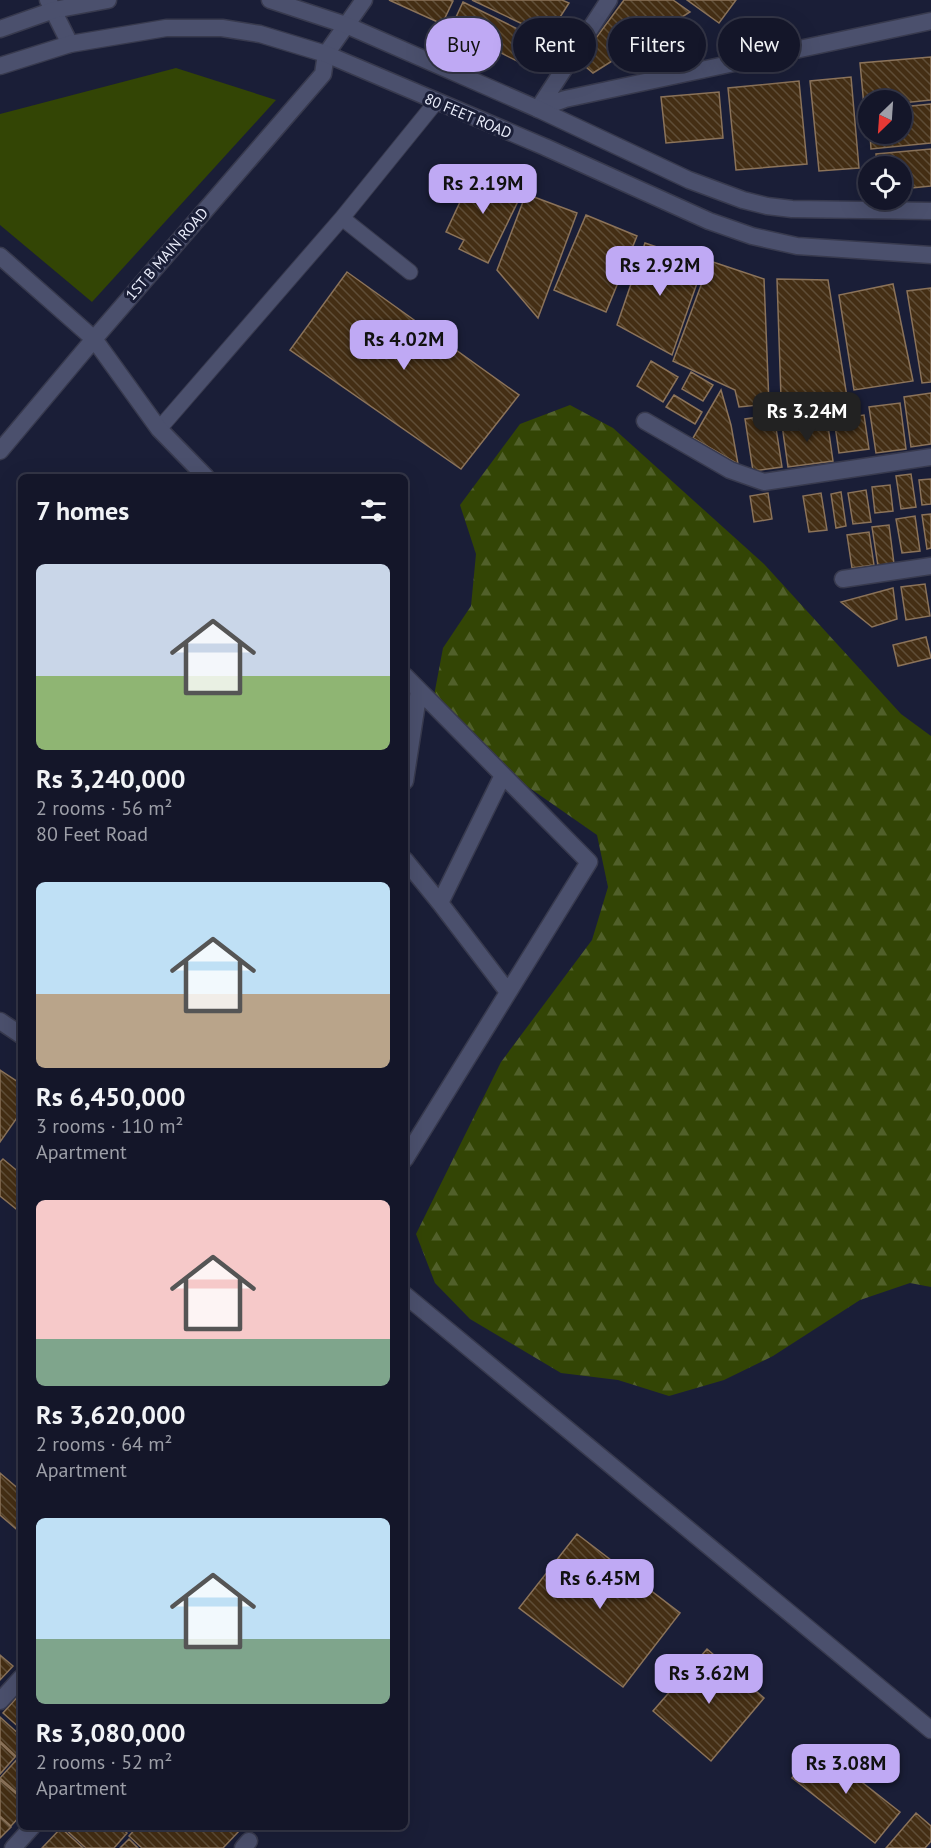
<!DOCTYPE html>
<meta charset="utf-8">
<style>
body{margin:0;font-family:"PT Sans",sans-serif;background:#212335;color:#f1f3f6;height:100vh;display:flex;flex-direction:column;font-size:22px;white-space:nowrap}
*{box-sizing:border-box;margin:0}
p{font-size:20px;color:#9d9fa8}
.icon{flex:none;width:33px;height:33px;fill:none;stroke:currentColor;stroke-width:2;stroke-linecap:round;stroke-linejoin:round}
.map{position:relative;flex:1;overflow:hidden}
.sheet{position:absolute;left:18px;top:474px;width:390px;height:1356px;display:flex;flex-direction:column;background:#141629;border-radius:9px;box-shadow:0 6px 24px #0002,0 0 0 2px #333546}
.sheet>*{flex:none}
.guide{position:absolute;left:426px;top:18px;width:414px;height:54px;display:flex;gap:12px}
.needle{width:39px;rotate:205deg}
.fabs{position:absolute;left:858px;top:90px;display:grid;gap:12px}
.fabs a{display:grid;place-items:center;width:54px;height:54px;border-radius:50%;background:#141629;box-shadow:0 6px 24px #0002,0 0 0 2px #333546;font-size:30px}
.price{position:absolute;translate:-50% -51px;padding:0 14px;border-radius:12px;background:#bfa9f4;color:#111;font-size:20px;line-height:39px;filter:drop-shadow(0 2px 3px #0008)}
.price::after{content:'';position:absolute;left:50%;top:36px;width:18px;height:14px;margin-left:-9px;background:inherit;clip-path:polygon(0 0,100% 0,50% 100%)}
.price.current{background:#222;color:#fff}
ul{padding:0;list-style:none}
li{display:grid;align-content:center;gap:12px;height:318px;padding:0 18px}
li span{display:grid;place-items:center;height:186px;border-radius:9px;color:#555}
li>.icon{margin-inline-start:auto}
span .icon{width:108px;height:108px;fill:#fffc;stroke-width:1}
li b{font-size:26px}
h2{display:flex;justify-content:space-between;align-items:center;height:72px;padding:0 18px;font-size:26px}
.pill{padding:0 21px;border-radius:27px;background:#141629;box-shadow:0 6px 24px #0002,0 0 0 2px #333546;font-size:21px;line-height:54px}
.pill.current{background:#bfa9f4;color:#111}
.map>svg:first-child{display:block}
.forest{fill:url(#forest-firs)}
.garden{fill:#334505}
.building{fill:url(#building-back-hatch);stroke:#8b735a;stroke-width:1.5}
.lines{fill:none;stroke-linecap:round;stroke-linejoin:round}
.service-casing{stroke:#383a4e;stroke-width:17}
.minor-casing{stroke:#383a4e;stroke-width:19}
.secondary-casing{stroke:#383a4e;stroke-width:19}
.service{stroke:#4b506d;stroke-width:15}
.minor{stroke:#4b506d;stroke-width:16}
.secondary{stroke:#4b506d;stroke-width:16}
.labels{text-anchor:middle;stroke-width:6;stroke-linejoin:round;paint-order:stroke}
.street-label{font-size:15px;fill:#ebeefc;stroke:#1a1e37}
</style>
<div class="map">
<svg width="931" height="1848" viewBox="0 0 931 1848">
<defs>
<pattern id="forest-firs" width="22" height="20" patternUnits="userSpaceOnUse" patternTransform="scale(1.5)"><rect width="22" height="20" fill="#334505"/><path d="M5 1l3.5 6h-7zM16 11l3.5 6h-7z" fill="#51602a"/></pattern>
<pattern id="building-back-hatch" width="6" height="6" patternUnits="userSpaceOnUse" patternTransform="scale(1.5)"><rect width="6" height="6" fill="#442e14"/><path d="M-1 5l2 2M0 0l6 6M5-1l2 2" fill="none" stroke="#5f4d37"/></pattern>
</defs>
<rect width="100%" height="100%" fill="#1a1e37"/>
<path class="forest" d="M570,405L613,428L764,564L901,714L931,736V1287L910,1283L860,1300L773,1356L724,1380L669,1396L618,1380L561,1373L470,1319L435,1283L416,1234L501,1062L592,940L608,887L597,835L465,743L433,701L443,648L471,606L476,554L460,505L520,424Z"/>
<path class="garden" d="M176,68L276,100L92,302L0,225V114Z"/>
<path class="building" d="M389,0H449L453,1L442,24Z
M472,0H562L569,3L548,36Z
M624,0H673L690,12L593,73L579,61Z
M687,0H736L719,23Z
M463,2L544,42L531,68L451,28Z
M931,57V100L902,103V100H868V106H864L860,63Z
M851,77L859,168L819,171L810,81Z
M799,81L807,164L736,170L728,88Z
M719,92L723,138L666,143L661,97Z
M931,104V143L871,149L870,134H902V107Z
M931,149V186L902,189V166H877L876,154Z
M475,170L522,193L488,263L459,249L464,240L446,232Z
M526,194L577,213L538,318L497,270Z
M586,215L637,236L606,312L554,290Z
M645,243L704,263L672,355L617,325Z
M710,261L764,279L769,404L739,407L735,390L673,361Z
M347,272L519,395L461,469L290,350Z
M777,279L828,280L847,397L781,398Z
M893,284L913,381L854,390L839,295Z
M931,288V382L922,383L907,291Z
M651,361L678,377L663,402L637,386Z
M691,372L713,385L703,401L682,389Z
M721,390L731,425L738,464L693,438Z
M931,393V444L911,447L904,397Z
M674,395L702,412L695,424L666,407Z
M900,403L906,449L876,453L869,407Z
M774,415L782,467L753,471L745,419Z
M864,415L869,449L839,453L834,419Z
M827,419L833,461L788,467L782,425Z
M911,474L916,507L901,509L896,476Z
M931,479V504L922,505L919,480Z
M890,485L893,511L875,513L872,487Z
M866,490L871,522L853,524L848,493Z
M841,492L846,526L836,528L831,494Z
M768,493L772,519L754,522L750,496Z
M821,493L827,530L809,532L803,496Z
M931,514V548L927,549L922,515Z
M915,516L920,551L902,553L896,519Z
M889,525L894,564L878,566L872,527Z
M869,532L874,565L852,568L847,535Z
M925,584L930,616L906,620L901,587Z
M893,588L897,619L872,627L841,602Z
M926,637L931,658L898,666L893,645Z
M0,1070L21,1084V1112L0,1142Z
M3,1159L21,1174V1213L0,1196V1162Z
M0,1473L21,1491V1533L0,1515Z
M577,1534L680,1613L623,1687L519,1608Z
M707,1649L764,1698L711,1761L653,1711Z
M0,1655L13,1666L0,1680Z
M21,1693V1729L3,1713Z
M0,1717L21,1736V1752L17,1757L0,1741Z
M0,1743L15,1757L0,1774Z
M817,1747L900,1812L875,1843L792,1778Z
M21,1755V1796L0,1778Z
M0,1780L21,1798V1815L11,1826L0,1816Z
M916,1813L931,1826V1841L925,1848H886Z
M0,1817L11,1827L0,1838Z
M63,1827H120L127,1833L114,1848H86Z
M137,1827H237L240,1830L223,1848H142L129,1836Z
M61,1828L83,1848H42Z
M129,1839L138,1848H120Z"/>
<g class="lines">
<g class="service-casing">
<path id="service" d="M342,218L436,102
M159,429L342,218L410,272"/>
</g>
<g class="minor-casing">
<path id="minor" d="M48,0L70,44
M538,109L565,99L931,21
M538,109L609,0
M0,256L94,339L159,429L206,477
M645,421L730,470L764,482L931,457
M0,451L94,339L323,74L326,54L364,0
M843,579L931,566
M405,676L589,862L405,1159
M405,781L419,690
M405,860L440,903L508,992
M440,903L503,775
M0,1021L21,1035
M405,1295L931,1730
M0,1701L21,1678
M13,1848L32,1827
M243,1848L249,1841"/>
</g>
<g class="secondary-casing">
<path id="secondary" d="M270,0L346,25L538,109L689,180L743,200L767,206L792,209L931,211
M0,29L54,10L108,0
M0,66L70,44L166,28H222L260,34L326,54L545,147L709,221L752,236L797,246L931,255"/>
</g>
<use href="#service" class="service"/>
<use href="#minor" class="minor"/>
<use href="#secondary" class="secondary"/>
</g>
<g class="labels">
<g class="street-label">
<text transform="translate(468 116) rotate(23)" y="5">80 FEET ROAD</text>
<text transform="translate(167 254) rotate(-49)" y="5">1ST B MAIN ROAD</text>
</g>
</g>
</svg>
<div class="fabs">
<a><svg class="needle" viewBox="-14 -14 28 28"><path d="M0-13l5 13h-10z" fill="#e53935"/><path d="M0 13l5-13h-10z" fill="#9d9fa8"/></svg></a>
<a><svg class="icon" aria-label="locate" viewBox="0 0 24 24"><circle cx="12" cy="12" r="6"/><path d="M12 2v4M12 18v4M2 12h4M18 12h4"/></svg></a>
</div>
<b class="price" style="left:483px;top:215px">Rs 2.19M</b>
<b class="price" style="left:660px;top:297px">Rs 2.92M</b>
<b class="price" style="left:404px;top:371px">Rs 4.02M</b>
<b class="price current" style="left:807px;top:443px">Rs 3.24M</b>
<b class="price" style="left:600px;top:1610px">Rs 6.45M</b>
<b class="price" style="left:709px;top:1705px">Rs 3.62M</b>
<b class="price" style="left:846px;top:1795px">Rs 3.08M</b>
<div class="guide">
<a class="pill current">Buy</a>
<a class="pill">Rent</a>
<a class="pill">Filters</a>
<a class="pill">New</a>
</div>
<section class="sheet">
<h2>7 homes<svg class="icon" aria-label="filters" viewBox="0 0 24 24"><path d="M4 7h16M4 17h16"/><circle cx="9" cy="7" r="2"/><circle cx="15" cy="17" r="2"/></svg></h2>
<ul>
<li><span style="background:linear-gradient(#c9d6e8 60%,#8fb573 0)"><svg class="icon" aria-label="home" viewBox="0 0 24 24"><path d="M3 11l9-7 9 7M6 9v11h12V9"/></svg></span><div><b>Rs 3,240,000</b><p>2 rooms · 56 m²</p><p>80 Feet Road</p></div></li>
<li><span style="background:linear-gradient(#bfe0f5 60%,#b9a48a 0)"><svg class="icon" aria-label="home" viewBox="0 0 24 24"><path d="M3 11l9-7 9 7M6 9v11h12V9"/></svg></span><div><b>Rs 6,450,000</b><p>3 rooms · 110 m²</p><p>Apartment</p></div></li>
<li><span style="background:linear-gradient(#f6c9c9 75%,#7fa58c 0)"><svg class="icon" aria-label="home" viewBox="0 0 24 24"><path d="M3 11l9-7 9 7M6 9v11h12V9"/></svg></span><div><b>Rs 3,620,000</b><p>2 rooms · 64 m²</p><p>Apartment</p></div></li>
<li><span style="background:linear-gradient(#bfe0f5 65%,#7fa58c 0)"><svg class="icon" aria-label="home" viewBox="0 0 24 24"><path d="M3 11l9-7 9 7M6 9v11h12V9"/></svg></span><div><b>Rs 3,080,000</b><p>2 rooms · 52 m²</p><p>Apartment</p></div></li>
</ul>
</section>
</div>
